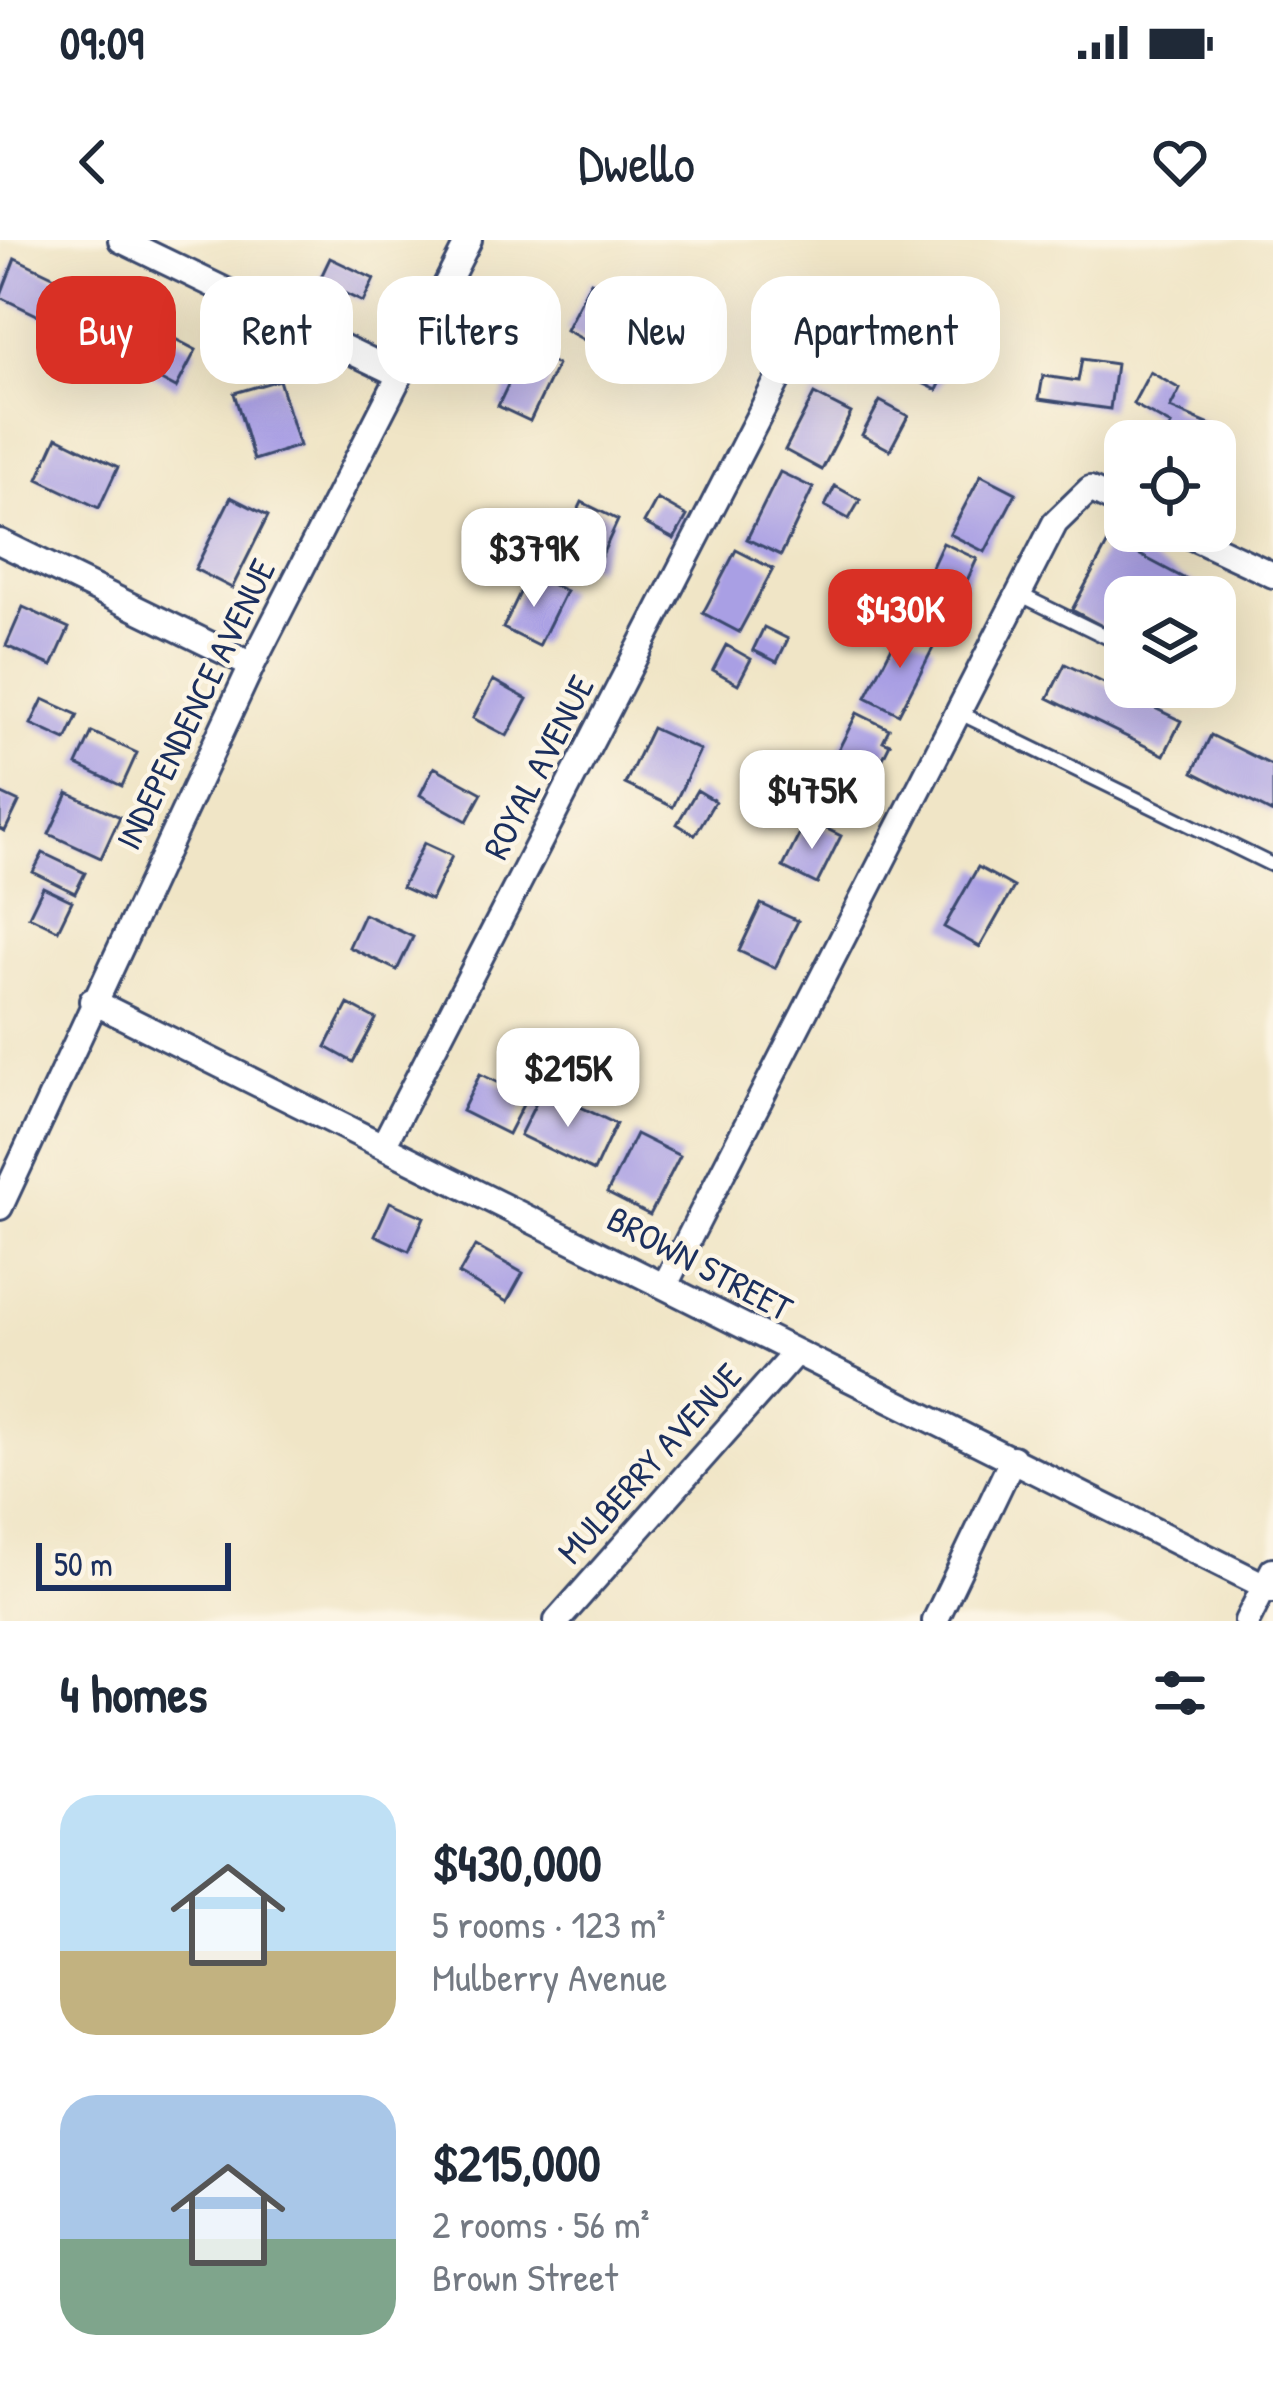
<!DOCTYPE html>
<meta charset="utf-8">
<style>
body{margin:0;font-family:"Patrick Hand",sans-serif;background:#f6f6f7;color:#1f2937;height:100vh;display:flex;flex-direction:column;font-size:45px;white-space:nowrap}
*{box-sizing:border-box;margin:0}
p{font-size:39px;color:#747a83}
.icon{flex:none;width:66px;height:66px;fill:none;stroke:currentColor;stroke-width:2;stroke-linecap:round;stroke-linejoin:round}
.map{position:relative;height:1381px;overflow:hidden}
.details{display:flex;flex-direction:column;background:#fff;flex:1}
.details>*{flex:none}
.banner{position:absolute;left:36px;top:36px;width:1203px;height:108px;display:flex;gap:24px}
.buttons{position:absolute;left:1104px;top:180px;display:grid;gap:24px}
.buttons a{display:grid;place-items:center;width:132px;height:132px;border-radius:24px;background:#fff;box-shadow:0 12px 48px #0002;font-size:60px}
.scale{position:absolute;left:36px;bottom:30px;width:195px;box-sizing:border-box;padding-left:12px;border:6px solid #1b2f5e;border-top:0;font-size:33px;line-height:42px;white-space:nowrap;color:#1b2f5e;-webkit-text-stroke:9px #fcf5e5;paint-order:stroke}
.price{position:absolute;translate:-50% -102px;padding:0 27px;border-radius:24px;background:#fff;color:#222;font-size:39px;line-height:78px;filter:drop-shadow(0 3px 6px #0008)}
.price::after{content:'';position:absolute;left:50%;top:72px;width:36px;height:27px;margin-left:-18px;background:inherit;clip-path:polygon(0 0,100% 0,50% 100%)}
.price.selected{background:#d93025;color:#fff}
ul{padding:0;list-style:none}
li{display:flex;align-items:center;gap:36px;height:300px;padding:0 60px}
li span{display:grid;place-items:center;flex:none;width:336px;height:240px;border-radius:36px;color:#555}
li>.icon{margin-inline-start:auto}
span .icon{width:144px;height:144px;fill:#fffc;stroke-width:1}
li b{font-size:51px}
h2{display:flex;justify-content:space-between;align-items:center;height:144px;padding:0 60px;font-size:51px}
.pill{padding:0 42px;border-radius:36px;background:#fff;box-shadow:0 12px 48px #0002;font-size:42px;line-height:108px}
.pill.selected{background:#d93025;color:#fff}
.status{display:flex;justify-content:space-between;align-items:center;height:84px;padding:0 60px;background:#fff;direction:ltr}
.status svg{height:33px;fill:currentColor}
header{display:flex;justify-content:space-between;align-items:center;height:156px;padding:0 60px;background:#fff;font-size:54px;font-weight:600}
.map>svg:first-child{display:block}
.building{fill:#a99fe4}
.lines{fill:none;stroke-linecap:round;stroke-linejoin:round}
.lane-casing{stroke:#3b4a6e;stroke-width:18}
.street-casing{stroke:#3b4a6e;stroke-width:30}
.lane{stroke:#fff;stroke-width:12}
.street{stroke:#fff;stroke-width:24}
.labels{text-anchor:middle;stroke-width:9;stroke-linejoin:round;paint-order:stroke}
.street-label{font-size:36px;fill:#1b2f5e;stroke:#fcf5e5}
</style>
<div class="status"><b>09:09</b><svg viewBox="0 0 49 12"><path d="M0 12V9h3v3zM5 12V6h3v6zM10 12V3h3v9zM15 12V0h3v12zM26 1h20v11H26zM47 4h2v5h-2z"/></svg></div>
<header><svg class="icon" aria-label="back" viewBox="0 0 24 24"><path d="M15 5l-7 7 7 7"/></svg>Dwello<svg class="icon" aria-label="heart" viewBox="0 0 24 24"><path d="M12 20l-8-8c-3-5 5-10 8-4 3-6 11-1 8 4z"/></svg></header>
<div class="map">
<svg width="1273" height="1381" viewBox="0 0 1273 1381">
<rect width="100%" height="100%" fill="#fcf5e5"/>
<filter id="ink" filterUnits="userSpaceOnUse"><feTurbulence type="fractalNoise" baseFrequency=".00833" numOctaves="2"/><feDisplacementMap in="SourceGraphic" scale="24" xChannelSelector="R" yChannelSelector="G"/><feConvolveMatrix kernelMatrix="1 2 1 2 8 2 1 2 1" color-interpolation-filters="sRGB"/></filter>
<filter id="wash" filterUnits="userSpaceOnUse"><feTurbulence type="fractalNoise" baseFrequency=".004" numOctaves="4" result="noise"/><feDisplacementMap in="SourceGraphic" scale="48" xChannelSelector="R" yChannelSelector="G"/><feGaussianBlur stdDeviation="2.7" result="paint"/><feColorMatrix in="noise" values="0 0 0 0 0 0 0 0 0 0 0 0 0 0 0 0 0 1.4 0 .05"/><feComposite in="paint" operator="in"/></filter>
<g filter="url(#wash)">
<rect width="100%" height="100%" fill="#f0e5c6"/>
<g id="blocks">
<path class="building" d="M15,18L84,51L66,89L0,57Z
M330,18L374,39L363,62L319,41Z
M591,41L630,62L604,111L566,90Z
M645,41L689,65L677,86L664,78L661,84L630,68Z
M934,65L970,82L937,150L902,133Z
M129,75L196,110L176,148L109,112Z
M525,109L557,125L530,181L498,166Z
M1082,119L1116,124L1110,169L1039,159L1043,136L1078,141Z
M1150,132L1180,149L1170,168L1224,191L1218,201H1162L1171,185L1133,164Z
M279,140L299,206L254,220L234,153Z
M814,154L851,173L822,230L785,210Z
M880,161L908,176L890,210L862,195Z
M57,197L118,227L99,268L38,239Z
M780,232L813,248L781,315L747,299Z
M981,235L1016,253L985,312L950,294Z
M835,246L860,260L849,279L825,266Z
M231,257L268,276L232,348L195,329Z
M657,259L687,276L674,299L644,283Z
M582,262L618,280L596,328L559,311Z
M1110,299L1206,350L1202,357H1142L1126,349L1106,388L1072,370Z
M943,303L977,319L950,377L945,375L939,388L910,374Z
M736,310L773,329L739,392L703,373Z
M529,334L566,351L539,406L503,388Z
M23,367L69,388L52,426L6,406Z
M764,387L788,399L777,422L753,410Z
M901,389L934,406L899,474L866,457Z
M726,405L751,419L738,444L713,430Z
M1065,424L1181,481L1164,515L1048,458Z
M493,440L527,459L507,496L473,478Z
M43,459L78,475L66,500L31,484Z
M857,473L889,489L883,501L890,504L867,551L860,548L853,560L821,544Z
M652,488L700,510L673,567L625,544Z
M92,492L137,513L122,546L77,525Z
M1211,495L1273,526V573L1193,532Z
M434,527L482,553L467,581L420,555Z
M697,550L715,561L695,595L677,584Z
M0,553L19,562L5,591L0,589Z
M68,553L120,577L101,618L49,594Z
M807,579L841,596L817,644L783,627Z
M424,603L452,616L431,660L402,647Z
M43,613L85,633L75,653L33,632Z
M978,627L1014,647L980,707L944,687Z
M43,647L72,661L58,690L29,676Z
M761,664L798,681L775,728L739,711Z
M364,674L413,697L397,730L349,707Z
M348,764L376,779L353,822L326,807Z
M480,834L527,857L508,894L462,871Z
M543,849L616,884L594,931L520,895Z
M636,894L680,916L650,975L607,953Z
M390,962L424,977L409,1011L375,995Z
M475,1006L523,1033L507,1062L459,1034Z"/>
</g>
</g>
<g filter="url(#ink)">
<use href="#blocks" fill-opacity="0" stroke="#3b4a6e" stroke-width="3"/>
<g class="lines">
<g class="lane-casing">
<path id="lane" d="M1019,354L1125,406
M958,472L1270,624"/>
</g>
<g class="street-casing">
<path id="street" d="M121,0L400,135
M1179,291L1273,335
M0,302L252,425
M92,761L1273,1350
M384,904L796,104L844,75
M0,967L252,425L469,0
M666,1043L1055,283L1090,249L1125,266
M557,1381L795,1113
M935,1381L1013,1218
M1247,1381L1273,1330"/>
</g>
<use href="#lane" class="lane"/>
<use href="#street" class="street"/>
</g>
</g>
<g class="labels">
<g class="street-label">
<text transform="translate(195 464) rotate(-64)" y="13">INDEPENDENCE AVENUE</text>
<text transform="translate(538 527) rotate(-63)" y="13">ROYAL AVENUE</text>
<text transform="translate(700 1023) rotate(28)" y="13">BROWN STREET</text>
<text transform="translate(649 1223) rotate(-48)" y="13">MULBERRY AVENUE</text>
</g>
</g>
</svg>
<div class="buttons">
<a><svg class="icon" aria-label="locate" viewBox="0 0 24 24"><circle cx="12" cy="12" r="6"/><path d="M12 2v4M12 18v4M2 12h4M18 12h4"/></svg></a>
<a><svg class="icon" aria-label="layers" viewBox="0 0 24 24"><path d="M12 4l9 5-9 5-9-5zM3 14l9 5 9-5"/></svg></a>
</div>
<div class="scale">50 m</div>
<b class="price" style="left:534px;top:370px">$379K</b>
<b class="price selected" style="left:900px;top:431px">$430K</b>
<b class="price" style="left:812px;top:612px">$475K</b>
<b class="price" style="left:568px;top:890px">$215K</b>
<div class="banner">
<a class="pill selected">Buy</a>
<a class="pill">Rent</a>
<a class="pill">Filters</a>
<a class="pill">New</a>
<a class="pill">Apartment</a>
</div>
</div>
<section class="details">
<h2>4 homes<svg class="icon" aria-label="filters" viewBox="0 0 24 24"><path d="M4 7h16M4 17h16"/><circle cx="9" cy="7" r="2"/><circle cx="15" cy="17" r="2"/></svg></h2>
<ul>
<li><span style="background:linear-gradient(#bfe0f5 65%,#c2b280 0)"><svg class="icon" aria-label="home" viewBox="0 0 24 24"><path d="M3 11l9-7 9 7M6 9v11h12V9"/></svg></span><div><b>$430,000</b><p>5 rooms · 123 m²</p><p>Mulberry Avenue</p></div></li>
<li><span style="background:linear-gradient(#a9c7e8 60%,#7fa58c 0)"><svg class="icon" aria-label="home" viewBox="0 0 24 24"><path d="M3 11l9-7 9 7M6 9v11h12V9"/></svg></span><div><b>$215,000</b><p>2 rooms · 56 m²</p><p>Brown Street</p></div></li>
</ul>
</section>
